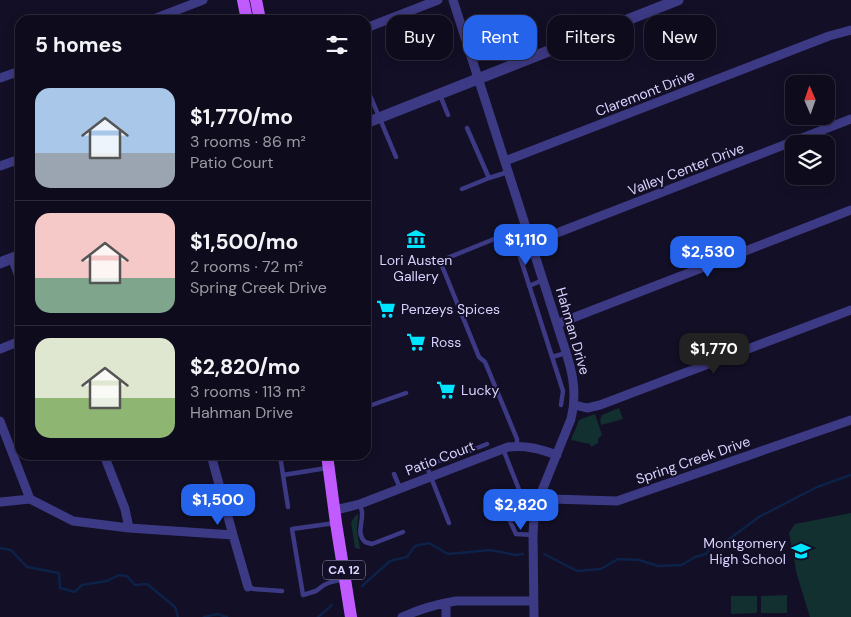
<!DOCTYPE html>
<meta charset="utf-8">
<style>
body{margin:0;font-family:"DM Sans",sans-serif;background:#171425;color:#f1f3f6;height:100vh;display:flex;flex-direction:column;font-size:19px;white-space:nowrap}
*{box-sizing:border-box;margin:0}
p{font-size:16px;color:#9b9ba3}
.icon{flex:none;width:28px;height:28px;fill:none;stroke:currentColor;stroke-width:2;stroke-linecap:round;stroke-linejoin:round}
.map{position:relative;flex:1;overflow:hidden}
.drawer{position:absolute;left:15px;top:15px;width:356px;height:445px;display:flex;flex-direction:column;background:#0e0b1c;border-radius:15px;box-shadow:0 2px 12px #0003,0 0 0 1px #2e2b3b}
.drawer>*{flex:none}
.guide{position:absolute;left:386px;top:15px;width:389px;height:45px;display:flex;gap:10px}
.needle{width:32px;rotate:358deg}
.controls{position:absolute;left:785px;top:75px;display:grid;gap:10px}
.controls a{display:grid;place-items:center;width:50px;height:50px;border-radius:10px;background:#0e0b1c;box-shadow:0 2px 12px #0003,0 0 0 1px #2e2b3b;font-size:25px}
.price{position:absolute;translate:-50% -42px;padding:0 11px;border-radius:10px;background:#2563eb;color:#fff;font-size:16px;line-height:32px;filter:drop-shadow(0 1px 2px #0008)}
.price::after{content:'';position:absolute;left:50%;top:30px;width:15px;height:11px;margin-left:-8px;background:inherit;clip-path:polygon(0 0,100% 0,50% 100%)}
.price.current{background:#222;color:#fff}
ul{padding:0;list-style:none}
li{display:flex;align-items:center;gap:15px;height:125px;padding:0 20px}
li+li{border-top:1px solid #2e2b3b}
li span{display:grid;place-items:center;flex:none;width:140px;height:100px;border-radius:15px;color:#555}
li>.icon{margin-inline-start:auto}
span .icon{width:60px;height:60px;fill:#fffc;stroke-width:1}
li b{font-size:21px}
h2{display:flex;justify-content:space-between;align-items:center;height:60px;padding:0 20px;font-size:21px}
.tag{padding:0 18px;border-radius:15px;background:#0e0b1c;box-shadow:0 2px 12px #0003,0 0 0 1px #2e2b3b;font-size:18px;line-height:45px}
.tag.current{background:#2563eb;color:#fff}
.map>svg:first-child{display:block}
.green{fill:#12302f}
.lines{fill:none;stroke-linecap:round;stroke-linejoin:round}
.stream{stroke:#0c2248;stroke-width:2.5}
.service{stroke:#3d3a85;stroke-width:4.5}
.minor{stroke:#3d3a85;stroke-width:9}
.tertiary{stroke:#3d3a85;stroke-width:11}
.primary{stroke:#c25bff;stroke-width:12}
.labels{text-anchor:middle;stroke-width:4;stroke-linejoin:round;paint-order:stroke}
.shield{fill:#130f26;stroke:#9e99be;stroke-width:1}
.shield-label{font-size:12px;font-weight:bold;fill:#d9d4ff}
.street-label{font-size:14px;fill:#d9d4ff;stroke:#130f26}
.poi-label{font-size:14px;fill:#d9d4ff;stroke:#130f26;text-anchor:start}
</style>
<div class="map">
<svg width="851" height="617" viewBox="0 0 851 617">
<rect width="100%" height="100%" fill="#130f26"/>
<path class="green" d="M619,408L623,419L601,425L600,420L602,415Z
M595,414L602,435L598,439V443L591,447L590,444L571,440L579,420Z
M851,513V617H810L797,575L789,533L795,524Z
M358,514L357,530L360,549L355,548L351,522L356,515Z
M787,595V613H761V596Z
M731,596H757V613L731,614Z"/>
<g class="lines">
<path class="stream" d="M0,548L11,550L27,567L59,573L60,588L75,592L82,585L107,581L119,575L127,576L135,585L147,584L175,607L178,617
M544,554L577,571L601,569L618,559L639,560L658,566L682,565L695,557L706,554L710,548L721,545L759,517L817,487L851,475
M362,586L390,561L407,557L415,546L429,543L448,554L490,550L516,555L523,554
M204,617L217,614L227,617
M318,617L332,605"/>
<path class="service" d="M369,93L396,157
M440,95L448,115
M467,128L489,178L508,172
M462,189L489,178
M513,235L563,391L561,405
M529,286L543,280
M552,357L566,353
M366,407L406,393
M517,446V439L485,362L479,357L440,261L509,233L513,235L528,231
M503,449L522,497L537,503
M280,455L283,475L327,468
M394,474L400,488
M283,475L288,507
M360,504C360,505 362,511 362,512C363,524 356,533 365,542L372,544L403,532
M335,523L292,529L303,595L316,591L324,585L331,582L344,579
M449,523L425,462C446,463 468,451 487,444
M533,535L516,534L510,521L521,516L534,518
M248,587L254,589L282,591"/>
<path class="minor" d="M453,0L557,324C567,357 580,384 571,419L537,503L534,518L533,535L534,617
M151,20L203,0
M366,28L438,0
M0,78L20,71
M505,161L829,36L851,30
M0,166L20,159
M531,243L851,119
M12,258L20,279
M557,324L851,210
M0,349L20,341
M575,405L587,408L600,405L851,310
M0,421L30,499
M104,455L125,509L129,528
M211,455L233,535L248,587
M540,496L551,499L617,501L851,420
M1,502L30,499L73,521L129,528L233,535
M335,510L348,507L360,504L508,447C526,445 540,449 557,455
M402,617C420,609 437,604 456,601H534
M446,617V603"/>
<path class="tertiary" d="M366,123L678,0
M0,263L20,255"/>
<path class="primary" d="M243,0L247,20
M256,0L260,20
M327,455L336,523L351,617"/>
</g>
<defs>
<g id="museum-bare" transform="scale(1.5)"><path d="M0-6L6-3V-2H-6V-3ZM-5-1h2V3h-2ZM-1-1h2V3h-2ZM3-1h2V3H3ZM-6 4H6V6H-6Z" fill="#00e5ff" stroke="#130f26" stroke-width="2.5" paint-order="stroke"/></g>
<g id="supermarket-bare" transform="scale(1.5)"><path d="M-6-5.5h2.5l.6 2H6L4.5 2H-2.5L-4.4-4H-6ZM-1.5 3.2a1.3 1.3 0 1 0 .1 0ZM3 3.2a1.3 1.3 0 1 0 .1 0Z" fill="#00e5ff" stroke="#130f26" stroke-width="2.5" paint-order="stroke"/></g>
<g id="school-bare" transform="scale(1.5)"><path d="M0-5L7-2L0 1L-7-2ZM-4 1L0 2.5L4 1V4Q0 6-4 4Z" fill="#00e5ff" stroke="#130f26" stroke-width="2.5" paint-order="stroke"/></g>
</defs>
<g fill-rule="evenodd">
<use href="#museum-bare" x="416" y="239"/>
<use href="#supermarket-bare" x="386" y="309"/>
<use href="#supermarket-bare" x="416" y="342"/>
<use href="#supermarket-bare" x="446" y="390"/>
<use href="#school-bare" x="801" y="551"/>
</g>
<g class="labels">
<rect class="shield" x="323" y="560.5" width="42" height="19" rx="4"/>
<g class="shield-label">
<text x="344" y="574">CA 12</text>
</g>
<g class="street-label">
<text transform="translate(645 93) rotate(-21)" y="5">Claremont Drive</text>
<text transform="translate(686 169) rotate(-21)" y="5">Valley Center Drive</text>
<text transform="translate(573 331) rotate(74)" y="5">Hahman Drive</text>
<text transform="translate(440 458) rotate(-21)" y="5">Patio Court</text>
<text transform="translate(693 460) rotate(-19)" y="5">Spring Creek Drive</text>
</g>
<g class="poi-label">
<text x="416" y="265" text-anchor="middle">Lori Austen<tspan x="416" dy="16">Gallery</tspan></text>
<text x="401" y="314">Penzeys Spices</text>
<text x="431" y="347">Ross</text>
<text x="461" y="395">Lucky</text>
<text x="786" y="548" text-anchor="end">Montgomery<tspan x="786" dy="16">High School</tspan></text>
</g>
</g>
</svg>
<div class="controls">
<a><svg class="needle" viewBox="-14 -14 28 28"><path d="M0-13l5 13h-10z" fill="#e53935"/><path d="M0 13l5-13h-10z" fill="#9b9ba3"/></svg></a>
<a><svg class="icon" aria-label="layers" viewBox="0 0 24 24"><path d="M12 4l9 5-9 5-9-5zM3 14l9 5 9-5"/></svg></a>
</div>
<b class="price" style="left:526px;top:266px">$1,110</b>
<b class="price" style="left:708px;top:278px">$2,530</b>
<b class="price current" style="left:714px;top:375px">$1,770</b>
<b class="price" style="left:218px;top:526px">$1,500</b>
<b class="price" style="left:521px;top:531px">$2,820</b>
<div class="guide">
<a class="tag">Buy</a>
<a class="tag current">Rent</a>
<a class="tag">Filters</a>
<a class="tag">New</a>
</div>
<section class="drawer">
<h2>5 homes<svg class="icon" aria-label="filters" viewBox="0 0 24 24"><path d="M4 7h16M4 17h16"/><circle cx="9" cy="7" r="2"/><circle cx="15" cy="17" r="2"/></svg></h2>
<ul>
<li><span style="background:linear-gradient(#a9c7e8 65%,#9aa5b1 0)"><svg class="icon" aria-label="home" viewBox="0 0 24 24"><path d="M3 11l9-7 9 7M6 9v11h12V9"/></svg></span><div><b>$1,770/mo</b><p>3 rooms · 86 m²</p><p>Patio Court</p></div></li>
<li><span style="background:linear-gradient(#f6c9c9 65%,#7fa58c 0)"><svg class="icon" aria-label="home" viewBox="0 0 24 24"><path d="M3 11l9-7 9 7M6 9v11h12V9"/></svg></span><div><b>$1,500/mo</b><p>2 rooms · 72 m²</p><p>Spring Creek Drive</p></div></li>
<li><span style="background:linear-gradient(#dfe7d0 60%,#8fb573 0)"><svg class="icon" aria-label="home" viewBox="0 0 24 24"><path d="M3 11l9-7 9 7M6 9v11h12V9"/></svg></span><div><b>$2,820/mo</b><p>3 rooms · 113 m²</p><p>Hahman Drive</p></div></li>
</ul>
</section>
</div>
